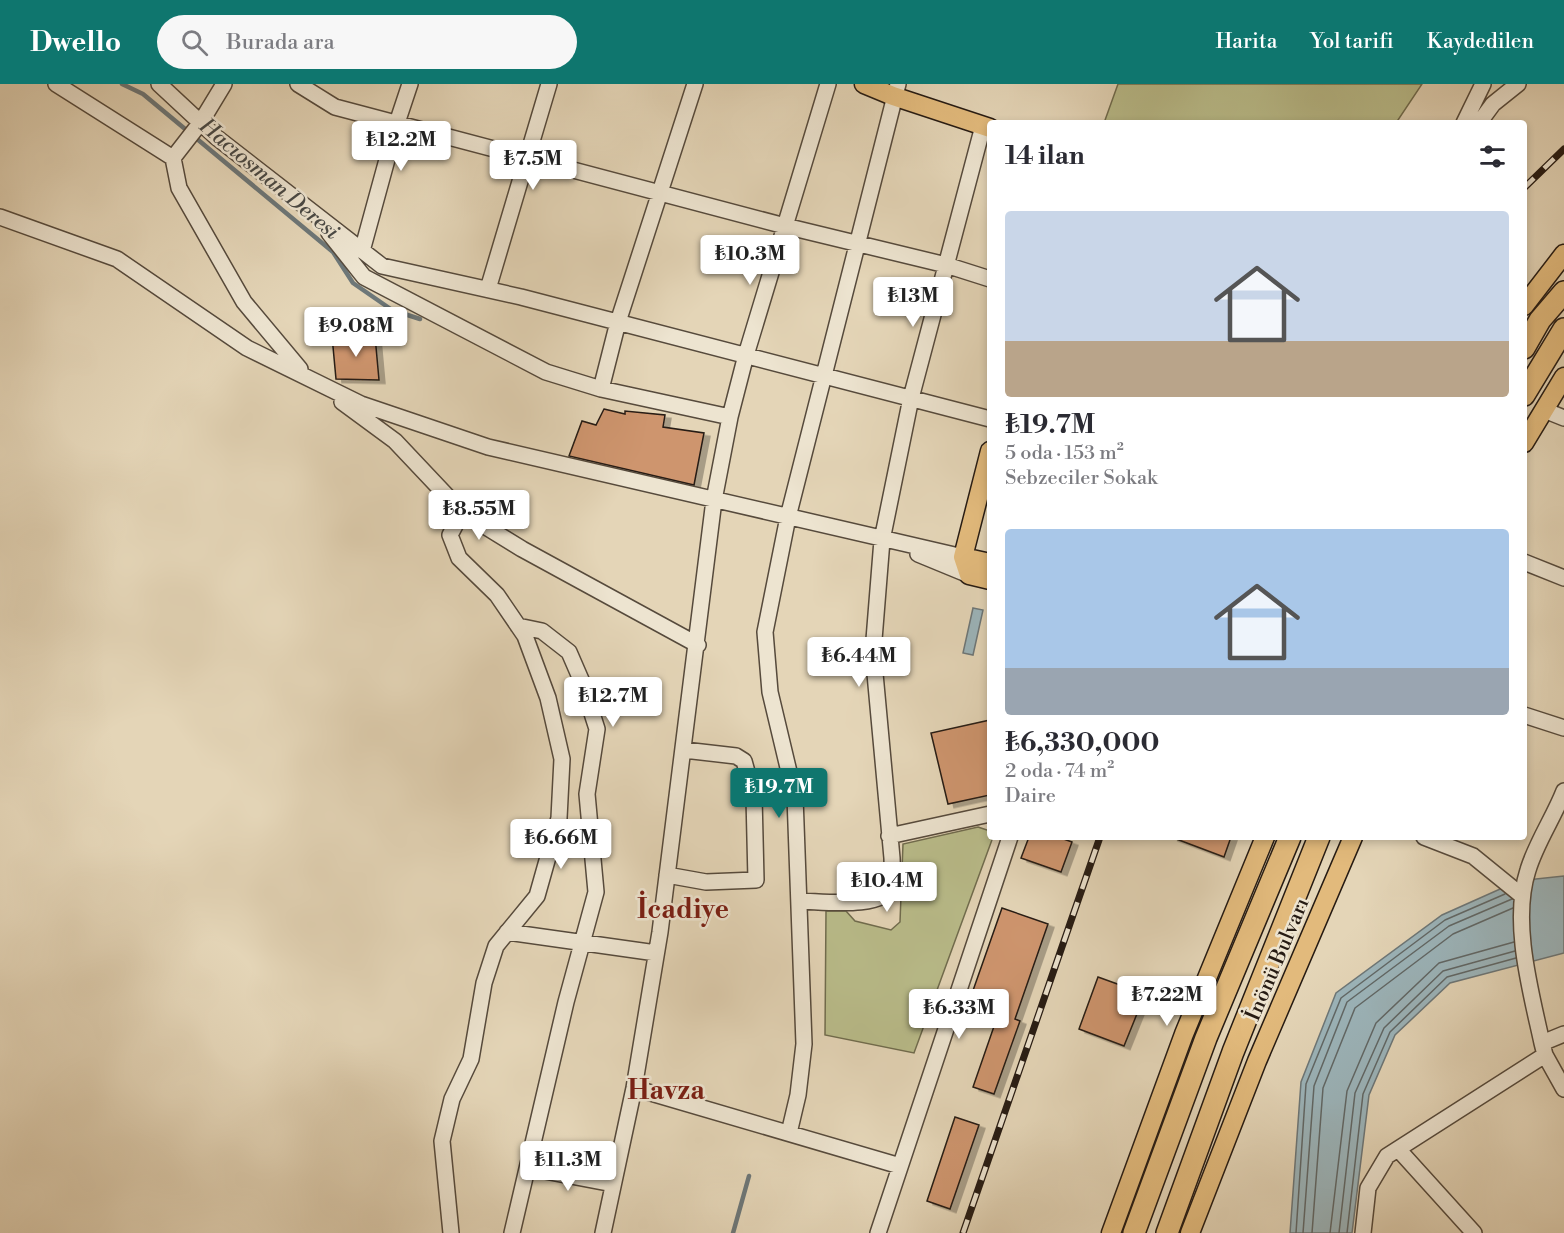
<!DOCTYPE html>
<html lang="tr">
<meta charset="utf-8">
<style>
body{margin:0;font-family:"Libre Bodoni",serif;background:#f7f7f7;color:#2b2b33;height:100vh;display:flex;flex-direction:column;font-size:22px;white-space:nowrap}
*{box-sizing:border-box;margin:0}
p{font-size:20px;color:#7c7c81}
.icon{flex:none;width:33px;height:33px;fill:none;stroke:currentColor;stroke-width:2;stroke-linecap:round;stroke-linejoin:round}
.map{position:relative;flex:1;overflow:hidden}
.panel{position:absolute;left:987px;top:36px;width:540px;height:720px;display:flex;flex-direction:column;background:#fff;border-radius:6px;box-shadow:0 3px 9px #0003}
.panel>*{flex:none}
.price{position:absolute;translate:-50% -51px;padding:0 14px;border-radius:6px;background:#fff;color:#222;font-size:20px;line-height:39px;filter:drop-shadow(0 2px 3px #0008)}
.price::after{content:'';position:absolute;left:50%;top:36px;width:18px;height:14px;margin-left:-9px;background:inherit;clip-path:polygon(0 0,100% 0,50% 100%)}
.price.on{background:#0f766e;color:#fff}
ul{padding:0;list-style:none}
li{display:grid;align-content:center;gap:12px;height:318px;padding:0 18px}
li span{display:grid;place-items:center;height:186px;border-radius:6px;color:#555}
li>.icon{margin-inline-start:auto}
span .icon{width:108px;height:108px;fill:#fffc;stroke-width:1}
li b{font-size:26px}
h2{display:flex;justify-content:space-between;align-items:center;height:72px;padding:0 18px;font-size:26px}
header{display:flex;align-items:center;gap:36px;box-sizing:border-box;height:84px;padding:0 30px;background:#0f766e;color:#fff}
header strong{font-size:28px}
nav{display:flex;gap:33px;margin-inline-start:auto;font-size:21px}
.search{width:420px;height:54px;background:#f7f7f7;display:flex;align-items:center;gap:15px;box-sizing:border-box;padding:0 21px;border-radius:33px;color:#7c7c81;font-size:22px}
.map>svg:first-child{display:block}
.green{fill:#b9bc8a;stroke:#706c4e;stroke-width:1.5}
.water{fill:#9cb5bb;stroke:#6d7778;stroke-width:1.5}
.lines{fill:none;stroke-linecap:round;stroke-linejoin:round}
.shore{stroke:#616867;stroke-width:1.5}
.stream{stroke:#6d7778;stroke-width:4.5}
.building{fill:#ce956e;stroke:#261b13;stroke-width:1.5;filter:url(#shadow)}
.minor-casing{stroke:#564a3c;stroke-width:18}
.major-casing{stroke:#261b13;stroke-width:21}
.highway-casing{stroke:#261b13;stroke-width:24}
.minor{stroke:#ede4d0;stroke-width:15}
.major{stroke:#e2ba7c;stroke-width:18}
.highway{stroke:#e2ba7c;stroke-width:21}
.rail-casing{stroke:#261b13;stroke-width:7}
.rail{stroke:#ede4d0;stroke-width:4.5;stroke-dasharray:14;stroke-linecap:butt}
.labels{text-anchor:middle;stroke-width:5;stroke-linejoin:round;paint-order:stroke}
.street-label{font-size:21px;fill:#261b13;stroke:#ede4d0}
.water-label{font-size:22px;font-style:italic;fill:#494945;stroke:#ede4d0}
.district-label{font-size:27px;font-weight:bold;fill:#7a1f14;stroke:#ede4d0}
</style>
<header>
<strong>Dwello</strong>
<div class="search"><svg class="icon" aria-label="search" viewBox="0 0 24 24"><circle cx="10" cy="10" r="6"/><path d="M15 15l6 6"/></svg>Burada ara</div>
<nav><a>Harita</a><a>Yol tarifi</a><a>Kaydedilen</a></nav>
</header>
<div class="map">
<svg width="1564" height="1149" viewBox="0 0 1564 1149">
<defs>
<filter id="shadow"><feDropShadow dx="6" dy="3.5" stdDeviation="0" flood-color="#0004"/></filter>
</defs>
<rect width="100%" height="100%" fill="#e4d5b7"/>
<filter id="stains"><feTurbulence type="fractalNoise" baseFrequency=".00333" numOctaves="4"/><feColorMatrix values="0 0 0 0 .2 0 0 0 0 .09 0 0 0 0 .02 0 0 0 .5 -.17"/></filter>
<radialGradient id="worn" r=".72"><stop offset=".6" stop-color="#630" stop-opacity="0"/><stop offset="1" stop-color="#630" stop-opacity=".3"/></radialGradient>
<path class="green" d="M1118,0H1422L1396,39H1104Z
M978,743L990,747V753H993L914,969L825,951L826,827H846L855,837L891,846L900,838L903,760Z"/>
<path class="water" d="M973,524L983,526L973,571L963,569Z
M1564,792V869L1450,899L1395,951L1369,1011L1352,1149H1290L1301,998L1336,909L1442,831L1518,797Z"/>
<g class="lines">
<path class="shore" d="M1296,1149L1306,1000L1341,914L1445,836L1505,810
M1303,1149L1314,1002L1347,918L1449,842L1512,815
M1312,1149L1323,1004L1355,924L1453,850L1513,824
M1330,1149L1347,1007L1376,939L1439,879L1514,858
M1339,1149L1355,1009L1384,944L1443,887L1515,867
M1347,1149L1363,1010L1390,948L1447,893L1516,874"/>
<path class="stream" d="M122,0L143,10L333,168L353,199L392,226L420,235
M733,1149L749,1092"/>
</g>
<path class="building" d="M332,252H375L379,296L336,295Z
M604,325L625,330V327L665,331L663,343L704,349L694,401L569,372L582,337L596,341Z
M990,636V711L948,720L931,649Z
M1029,753H1058L1072,758L1061,788L1021,774Z
M1171,753H1231L1224,773Z
M1002,824L1048,840L1015,935L1020,937L994,1010L973,1003L1000,925L970,915Z
M1098,893L1145,910L1124,962L1079,945Z
M955,1033L979,1041L950,1125L927,1117Z"/>
<g class="lines">
<g class="minor-casing">
<path id="minor" d="M56,0L173,74
M159,0L216,53L382,182L521,213L990,335
M224,0L201,38L173,74L179,104L244,218L300,285
M298,0L335,23L785,142L946,181L990,195
M1464,39L1483,0
M1479,39L1493,20L1518,0
M0,133L117,175L247,264L361,320L488,363L963,473
M329,149L364,193L546,288L601,305L730,333
M362,167L397,39L410,0
M488,205L549,0
M601,305L618,238L695,0
M342,318L395,357L462,428L522,465L698,561
M1544,326L1564,334
M918,470L969,491
M1524,478L1564,494
M1524,631L1564,644
M1564,707C1554,733 1536,759 1528,786C1511,838 1531,908 1542,959L1545,971L1564,1005
M889,752L990,730
M1424,753L1473,772L1521,811
M667,791L706,798L756,796L754,713L744,677L736,672L684,666
M799,817C821,817 883,826 892,802C894,794 892,782 892,774L873,568L882,456L911,314L983,42
M507,848L656,869
M1542,959L1564,950
M634,1004L900,1082
M789,1049L798,1011L804,960L795,713L770,608L765,548L788,433L898,0
M1398,1065L1474,1149
M529,1084L613,1100
M451,1149L442,1057L452,1015L471,975L484,899L496,862L537,812L559,734L562,675L548,614L525,552L497,511L459,474L450,451L462,428
M512,1149L566,918L596,808L587,710L597,645L582,598L569,568L542,547L518,542
M603,1149L634,1004L660,848L714,416L730,333L746,271L828,0
M878,1149L1010,753
M1363,1149L1368,1104L1387,1072L1545,971"/>
</g>
<g class="major-casing">
<path id="major" d="M864,0L893,12L990,44
M1524,222L1564,170
M1524,359L1564,293
M990,367L963,473L969,491L990,496
M963,473L990,479
M1111,1149L1184,950L1265,753
M1190,1149L1257,977L1353,753"/>
</g>
<g class="highway-casing">
<path id="highway" d="M1524,264L1540,236L1564,208
M1524,311L1564,245
M1134,1149L1206,954L1290,753
M1167,1149L1233,968L1319,753"/>
</g>
<use href="#minor" class="minor"/>
<use href="#major" class="major"/>
<use href="#highway" class="highway"/>
<g class="rail-casing">
<path id="rail" d="M1524,104L1564,65
M963,1149L1100,753"/>
</g>
<use href="#rail" class="rail"/>
</g>
<g class="labels">
<g class="street-label">
<text transform="translate(1277 875) rotate(-67)" y="7">İnönü Bulvarı</text>
</g>
<g class="water-label">
<text transform="translate(270 94) rotate(40)" y="8">Hacıosman Deresi</text>
</g>
<g class="district-label">
<text x="683" y="834">İcadiye</text>
<text x="666" y="1015">Havza</text>
</g>
</g>
<rect width="100%" height="100%" filter="url(#stains)"/>
<rect width="100%" height="100%" fill="url(#worn)"/>
</svg>
<b class="price" style="left:401px;top:88px">₺12.2M</b>
<b class="price" style="left:533px;top:107px">₺7.5M</b>
<b class="price" style="left:750px;top:202px">₺10.3M</b>
<b class="price" style="left:913px;top:244px">₺13M</b>
<b class="price" style="left:356px;top:274px">₺9.08M</b>
<b class="price" style="left:479px;top:457px">₺8.55M</b>
<b class="price" style="left:859px;top:604px">₺6.44M</b>
<b class="price" style="left:613px;top:644px">₺12.7M</b>
<b class="price on" style="left:779px;top:735px">₺19.7M</b>
<b class="price" style="left:561px;top:786px">₺6.66M</b>
<b class="price" style="left:887px;top:829px">₺10.4M</b>
<b class="price" style="left:1167px;top:943px">₺7.22M</b>
<b class="price" style="left:959px;top:956px">₺6.33M</b>
<b class="price" style="left:568px;top:1108px">₺11.3M</b>
<section class="panel">
<h2>14 ilan<svg class="icon" aria-label="filters" viewBox="0 0 24 24"><path d="M4 7h16M4 17h16"/><circle cx="9" cy="7" r="2"/><circle cx="15" cy="17" r="2"/></svg></h2>
<ul>
<li><span style="background:linear-gradient(#c9d6e8 70%,#b9a48a 0)"><svg class="icon" aria-label="home" viewBox="0 0 24 24"><path d="M3 11l9-7 9 7M6 9v11h12V9"/></svg></span><div><b>₺19.7M</b><p>5 oda · 153 m²</p><p>Sebzeciler Sokak</p></div></li>
<li><span style="background:linear-gradient(#a9c7e8 75%,#9aa5b1 0)"><svg class="icon" aria-label="home" viewBox="0 0 24 24"><path d="M3 11l9-7 9 7M6 9v11h12V9"/></svg></span><div><b>₺6,330,000</b><p>2 oda · 74 m²</p><p>Daire</p></div></li>
</ul>
</section>
</div>
